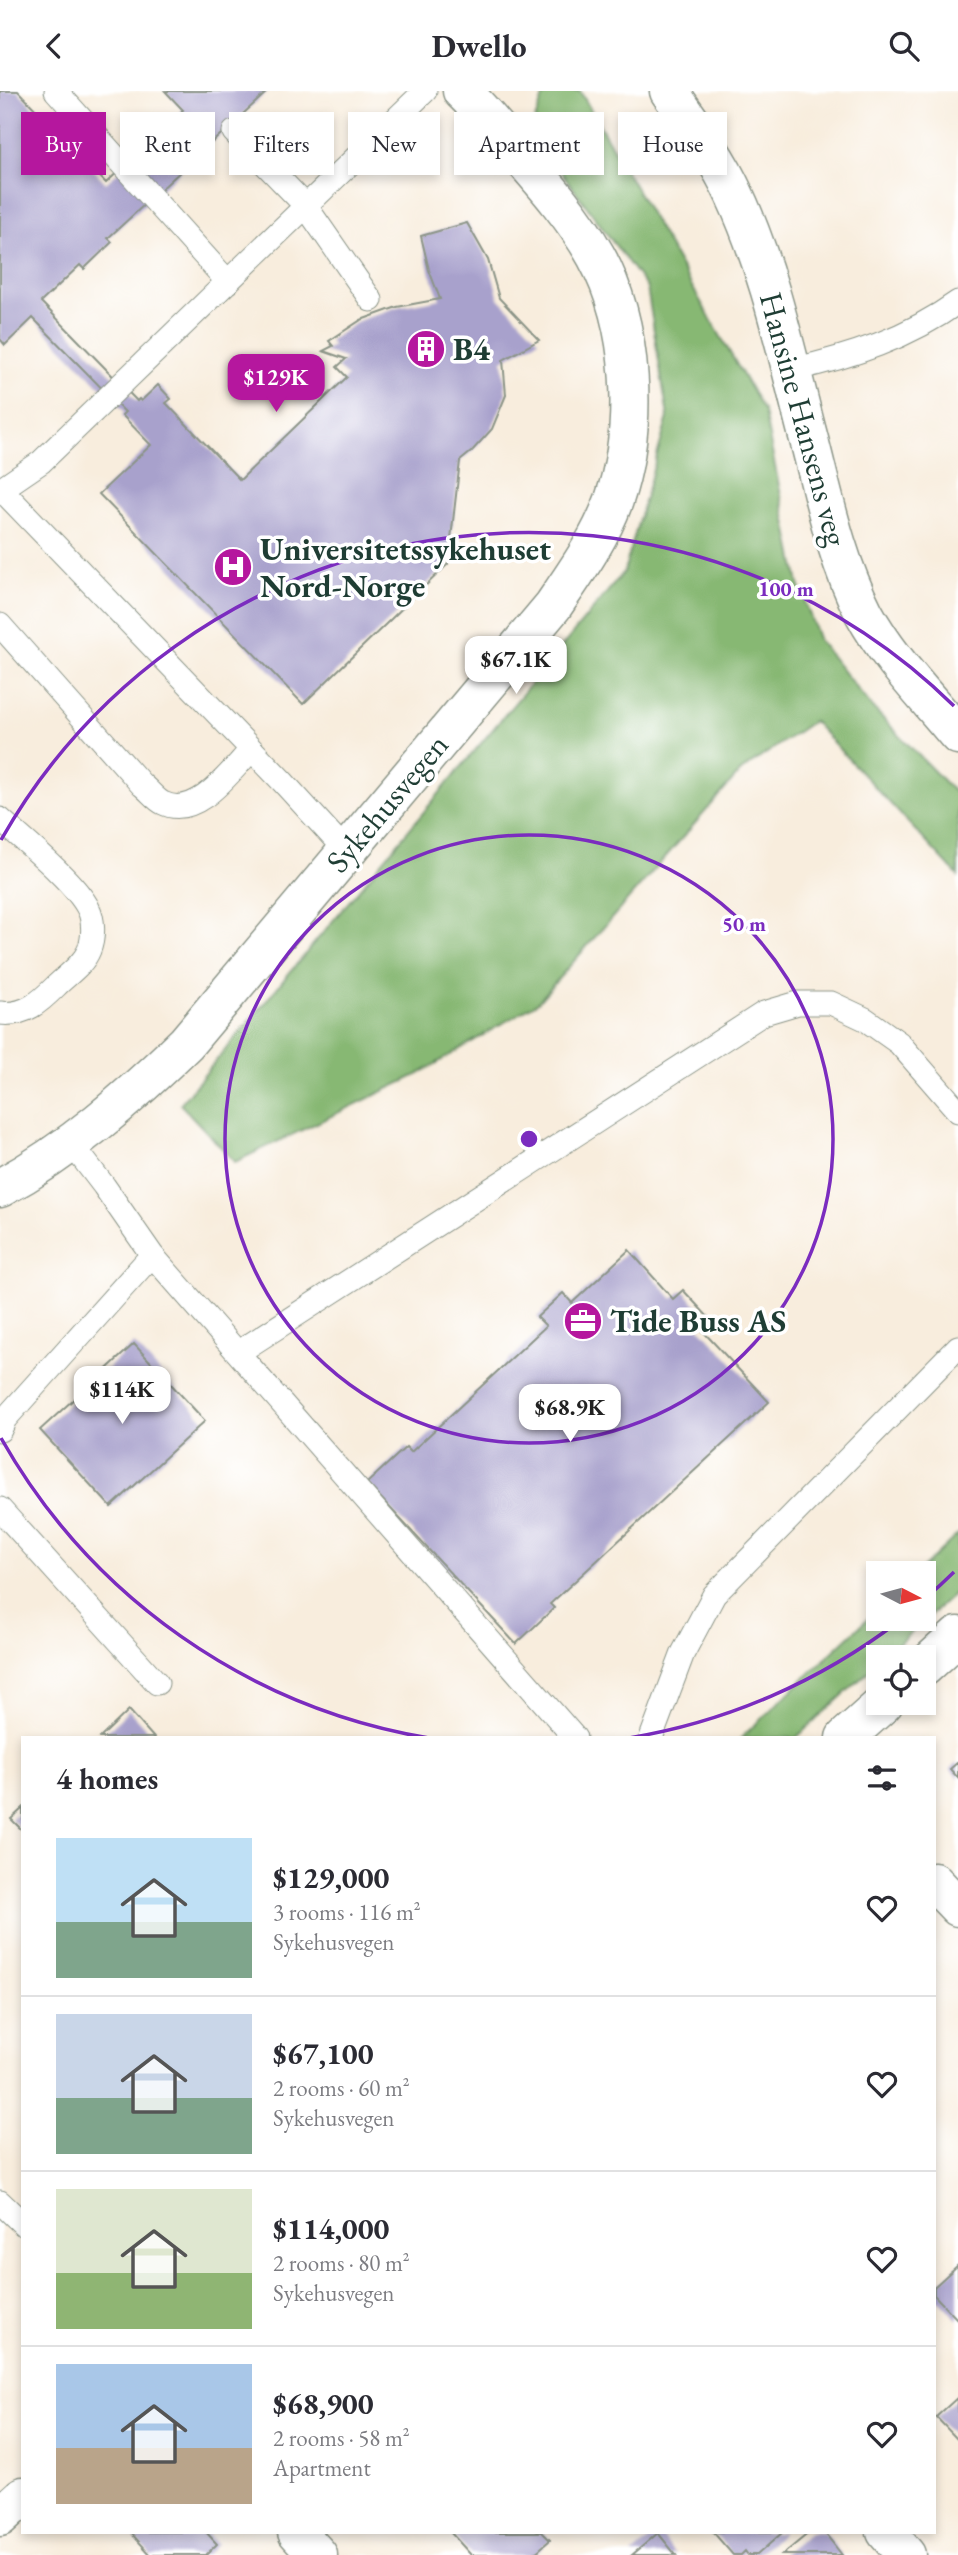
<!DOCTYPE html>
<meta charset="utf-8">
<style>
body{margin:0;font-family:"EB Garamond",serif;background:#f7f7f7;color:#2b2b33;height:100vh;display:flex;flex-direction:column;font-size:26px;white-space:nowrap}
*{box-sizing:border-box;margin:0}
p{font-size:23px;color:#7c7c81}
.icon{flex:none;width:38px;height:38px;fill:none;stroke:currentColor;stroke-width:2;stroke-linecap:round;stroke-linejoin:round}
.map{position:relative;flex:1;overflow:hidden}
.sheet{position:absolute;left:21px;top:1645px;width:915px;height:798px;display:flex;flex-direction:column;background:#fff;border-radius:0px;box-shadow:0 4px 10px #0003}
.sheet>*{flex:none}
.hud{position:absolute;left:21px;top:21px;width:917px;height:63px;display:flex;gap:14px}
.needle{width:46px;rotate:96deg}
.tools{position:absolute;left:866px;top:1470px;display:grid;gap:14px}
.tools a{display:grid;place-items:center;width:70px;height:70px;border-radius:0px;background:#fff;box-shadow:0 4px 10px #0003;font-size:35px}
.price{position:absolute;translate:-50% -60px;padding:0 16px;border-radius:14px;background:#fff;color:#222;font-size:23px;line-height:46px;filter:drop-shadow(0 2px 4px #0008)}
.price::after{content:'';position:absolute;left:50%;top:42px;width:21px;height:16px;margin-left:-10px;background:inherit;clip-path:polygon(0 0,100% 0,50% 100%)}
.price.on{background:#b5179e;color:#fff}
ul{padding:0;list-style:none}
li{display:flex;align-items:center;gap:21px;height:175px;padding:0 35px}
li+li{border-top:2px solid #e1e1e2}
li span{display:grid;place-items:center;flex:none;width:196px;height:140px;border-radius:0px;color:#555}
li>.icon{margin-inline-start:auto}
span .icon{width:84px;height:84px;fill:#fffc;stroke-width:1}
li b{font-size:30px}
h2{display:flex;justify-content:space-between;align-items:center;height:84px;padding:0 35px;font-size:30px}
.pill{padding:0 24px;border-radius:0px;background:#fff;box-shadow:0 4px 10px #0003;font-size:24px;line-height:63px}
.pill.on{background:#b5179e;color:#fff}
header{display:flex;justify-content:space-between;align-items:center;height:91px;padding:0 35px;background:#fff;font-size:32px;font-weight:700}
.map>svg:first-child{display:block}
.forest{fill:#87b873;stroke:#537a54;stroke-width:2}
.building{fill:#a8a1cc}
.lines{fill:none;stroke-linecap:round;stroke-linejoin:round}
.service-casing{stroke:#8c9588;stroke-width:25}
.minor-casing{stroke:#8c9588;stroke-width:41}
.service{stroke:#fff;stroke-width:23}
.minor{stroke:#fff;stroke-width:38}
.ring{fill:none;stroke:#7b2cbf;stroke-width:3.5}
.labels{text-anchor:middle;stroke-width:7;stroke-linejoin:round;paint-order:stroke}
.poi-label{font-size:32px;font-weight:bold;fill:#1f3d34;stroke:#fff;text-anchor:start}
.street-label{font-size:32px;fill:#1f3d34;stroke:#fff}
.centre{fill:#7b2cbf;stroke:#fff;stroke-width:3.5}
.ring-label{font-size:21px;text-anchor:middle;font-weight:bold;fill:#7b2cbf;stroke:#fff;stroke-width:7;stroke-linejoin:round;paint-order:stroke}
</style>
<header><svg class="icon" aria-label="back" viewBox="0 0 24 24"><path d="M15 5l-7 7 7 7"/></svg>Dwello<svg class="icon" aria-label="search" viewBox="0 0 24 24"><circle cx="10" cy="10" r="6"/><path d="M15 15l6 6"/></svg></header>
<div class="map">
<svg width="958" height="2464" viewBox="0 0 958 2464">
<rect width="100%" height="100%" fill="#fff"/>
<filter id="ink" filterUnits="userSpaceOnUse"><feTurbulence type="fractalNoise" baseFrequency=".0143" numOctaves="2"/><feDisplacementMap in="SourceGraphic" scale="14" xChannelSelector="R" yChannelSelector="G"/><feConvolveMatrix kernelMatrix="1 2 1 2 8 2 1 2 1" color-interpolation-filters="sRGB"/></filter>
<filter id="wash" filterUnits="userSpaceOnUse"><feTurbulence type="fractalNoise" baseFrequency=".00686" numOctaves="4" result="noise"/><feDisplacementMap in="SourceGraphic" scale="28" xChannelSelector="R" yChannelSelector="G"/><feGaussianBlur stdDeviation="1.57" result="paint"/><feColorMatrix in="noise" values="0 0 0 0 0 0 0 0 0 0 0 0 0 0 0 0 0 1.4 0 .05"/><feComposite in="paint" operator="in"/></filter>
<g filter="url(#wash)">
<rect width="100%" height="100%" fill="#f8eddd"/>
<path class="forest" d="M545,0H580L764,321L799,493L819,550L870,614L958,705V785L813,630L741,680L538,911L417,984L235,1071L180,1013L624,481L668,326L647,197L531,40Z
M958,1443V1499L884,1566H878V1572L796,1647H741L878,1518V1528H924V1482H917Z"/>
<g id="blocks">
<path class="building" d="M0,0H18L106,92L183,19L165,0H268L108,147L112,151L84,178L80,174L41,211L137,310L139,308L141,310L158,294L171,308L166,312L240,389L347,286L337,276L346,268L323,260L333,255L329,250L361,229L397,216L440,208L429,179L421,145L467,132L488,169L499,207L539,249L503,269L506,304L492,338L471,361L460,370L448,473L303,613L99,403L151,354L122,324L125,321L33,227L5,254L0,248Z
M629,1159L673,1208L683,1199L709,1227L699,1236L769,1311L550,1513L554,1517L516,1553L367,1392L406,1356L411,1361L546,1235L537,1226L563,1202L572,1212Z
M134,1253L205,1330L111,1416L40,1339Z
M129,1619L154,1647H100Z
M958,1671V1687L950,1678Z
M23,1717V1740L11,1728Z
M958,2174V2229L934,2204V2196Z
M958,2306V2349L936,2326Z
M130,2441H206L217,2453L206,2464H151Z
M450,2441H542L550,2449L533,2464H471Z
M713,2441H783L757,2464H748L745,2460L741,2464H733Z
M810,2441H824L842,2464H782Z
M658,2442L676,2464H632Z"/>
</g>
</g>
<g filter="url(#ink)">
<use href="#blocks" fill-opacity="0" stroke="#8c9588" stroke-width="2"/>
<g class="lines">
<g class="service-casing">
<path id="service" d="M56,0L228,191
M234,41L305,114L371,209
M791,279C850,266 908,247 958,211
M1,398L283,691L346,760
M0,399L41,371L425,0
M0,534L142,694C149,699 156,709 163,712C196,729 231,680 251,659
M0,728C23,749 75,791 88,817C94,828 94,847 89,859C83,874 67,884 56,895C40,911 25,925 0,922
M71,1052L104,1095L152,1164L575,1647
M239,1261L764,922L798,912H831L865,928L899,952L958,1020
M0,1339L5,1328L152,1164
M0,1418L157,1592
M651,1647L683,1562L714,1504L958,1256
M0,2111L23,2133"/>
</g>
<g class="minor-casing">
<path id="minor" d="M669,0C692,33 717,66 734,103C769,178 786,260 807,341C823,401 835,466 864,522C888,567 926,605 958,644
M0,1097C71,1059 129,1007 186,952L553,515C576,481 600,448 614,409C639,335 634,234 596,165C574,126 545,93 515,59C498,40 481,18 462,0
M924,1576L958,1545
M845,1647L884,1612
M934,1791L958,1816
M0,2426L23,2405
M297,2441L318,2464
M886,2441L906,2464"/>
</g>
<use href="#service" class="service"/>
<use href="#minor" class="minor"/>
</g>
</g>
<g class="ring">
<circle cx="529" cy="1048" r="304"/>
<path d="M954 1481A607 607 0 0 1 927 1506M899 1530A607 607 0 0 1 629 1647M429 1647A607 607 0 0 1 1 1347M1 749A607 607 0 0 1 954 615"/>
</g>
<defs>
<g id="building-disc" transform="scale(2.0125)"><circle r="9.5" fill="#b5179e" stroke="#fff"/><path d="M-4-6H4V6H1V3H-1V6H-4ZM-2.5-4.3h1.7v1.8h-1.7ZM.8-4.3h1.7v1.8H.8ZM-2.5-1h1.7V.8h-1.7ZM.8-1h1.7V.8H.8Z" fill="#fff"/></g>
<g id="hospital-disc" transform="scale(2.0125)"><circle r="9.5" fill="#b5179e" stroke="#fff"/><path d="M-5-5h3v3.5h4V-5h3V5h-3V1.5h-4V5h-3Z" fill="#fff"/></g>
<g id="office-disc" transform="scale(2.0125)"><circle r="9.5" fill="#b5179e" stroke="#fff"/><path d="M-6-3h4V-5.5h4V-3h4V5H-6ZM-1-4.5V-3h2v-1.5ZM-6 0V1H6V0Z" fill="#fff"/></g>
</defs>
<g fill-rule="evenodd">
<use href="#building-disc" x="426" y="258"/>
<use href="#hospital-disc" x="233" y="476"/>
<use href="#office-disc" x="583" y="1230"/>
</g>
<g class="labels">
<g class="poi-label">
<text x="453" y="269">B4</text>
<text x="260" y="469">Universitetssykehuset<tspan x="260" dy="37">Nord-Norge</tspan></text>
<text x="610" y="1241">Tide Buss AS</text>
</g>
<g class="street-label">
<text transform="translate(804 328) rotate(75)" y="11">Hansine Hansens veg</text>
<text transform="translate(387 712) rotate(-50)" y="11">Sykehusvegen</text>
</g>
</g>
<circle cx="529" cy="1048" r="10" class="centre"/>
<g class="ring-label">
<text x="786" y="505">100 m</text>
<text x="744" y="840">50 m</text>
</g>
</svg>
<div class="tools">
<a><svg class="needle" viewBox="-14 -14 28 28"><path d="M0-13l5 13h-10z" fill="#e53935"/><path d="M0 13l5-13h-10z" fill="#7c7c81"/></svg></a>
<a><svg class="icon" aria-label="locate" viewBox="0 0 24 24"><circle cx="12" cy="12" r="6"/><path d="M12 2v4M12 18v4M2 12h4M18 12h4"/></svg></a>
</div>
<b class="price on" style="left:276px;top:323px">$129K</b>
<b class="price" style="left:516px;top:605px">$67.1K</b>
<b class="price" style="left:122px;top:1335px">$114K</b>
<b class="price" style="left:570px;top:1353px">$68.9K</b>
<div class="hud">
<a class="pill on">Buy</a>
<a class="pill">Rent</a>
<a class="pill">Filters</a>
<a class="pill">New</a>
<a class="pill">Apartment</a>
<a class="pill">House</a>
</div>
<section class="sheet">
<h2>4 homes<svg class="icon" aria-label="filters" viewBox="0 0 24 24"><path d="M4 7h16M4 17h16"/><circle cx="9" cy="7" r="2"/><circle cx="15" cy="17" r="2"/></svg></h2>
<ul>
<li><span style="background:linear-gradient(#bfe0f5 60%,#7fa58c 0)"><svg class="icon" aria-label="home" viewBox="0 0 24 24"><path d="M3 11l9-7 9 7M6 9v11h12V9"/></svg></span><div><b>$129,000</b><p>3 rooms · 116 m²</p><p>Sykehusvegen</p></div><svg class="icon" aria-label="heart" viewBox="0 0 24 24"><path d="M12 20l-8-8c-3-5 5-10 8-4 3-6 11-1 8 4z"/></svg></li>
<li><span style="background:linear-gradient(#c9d6e8 60%,#7fa58c 0)"><svg class="icon" aria-label="home" viewBox="0 0 24 24"><path d="M3 11l9-7 9 7M6 9v11h12V9"/></svg></span><div><b>$67,100</b><p>2 rooms · 60 m²</p><p>Sykehusvegen</p></div><svg class="icon" aria-label="heart" viewBox="0 0 24 24"><path d="M12 20l-8-8c-3-5 5-10 8-4 3-6 11-1 8 4z"/></svg></li>
<li><span style="background:linear-gradient(#dfe7d0 60%,#8fb573 0)"><svg class="icon" aria-label="home" viewBox="0 0 24 24"><path d="M3 11l9-7 9 7M6 9v11h12V9"/></svg></span><div><b>$114,000</b><p>2 rooms · 80 m²</p><p>Sykehusvegen</p></div><svg class="icon" aria-label="heart" viewBox="0 0 24 24"><path d="M12 20l-8-8c-3-5 5-10 8-4 3-6 11-1 8 4z"/></svg></li>
<li><span style="background:linear-gradient(#a9c7e8 60%,#b9a48a 0)"><svg class="icon" aria-label="home" viewBox="0 0 24 24"><path d="M3 11l9-7 9 7M6 9v11h12V9"/></svg></span><div><b>$68,900</b><p>2 rooms · 58 m²</p><p>Apartment</p></div><svg class="icon" aria-label="heart" viewBox="0 0 24 24"><path d="M12 20l-8-8c-3-5 5-10 8-4 3-6 11-1 8 4z"/></svg></li>
</ul>
</section>
</div>
